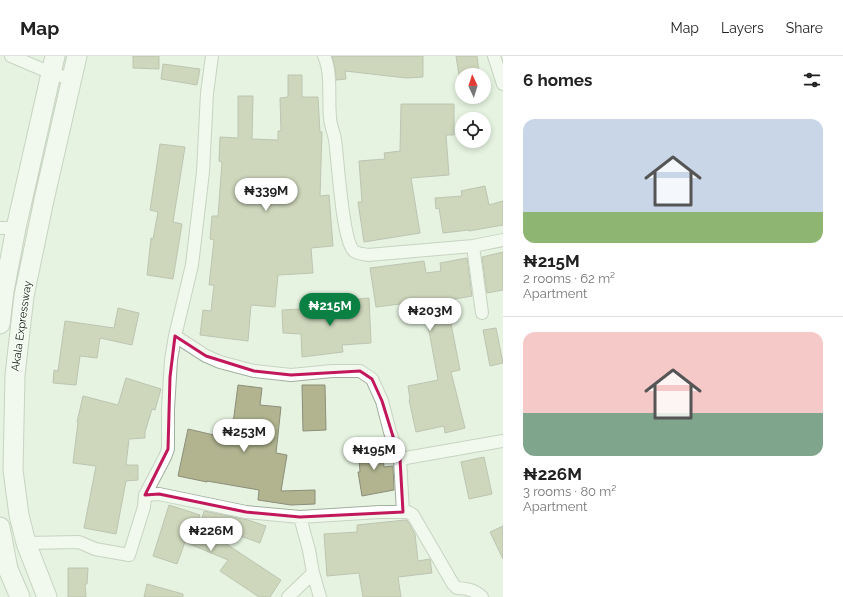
<!DOCTYPE html>
<meta charset="utf-8">
<style>
body{margin:0;font-family:Raleway,sans-serif;background:#f6f6f6;color:#222;height:100vh;display:flex;flex-direction:column;font-size:15px;white-space:nowrap}
*{box-sizing:border-box;margin:0}
p{font-size:13px;color:#767676}
.icon{flex:none;width:22px;height:22px;fill:none;stroke:currentColor;stroke-width:2;stroke-linecap:round;stroke-linejoin:round}
.map{position:relative;flex:1;overflow:hidden}
.details{display:flex;flex-direction:column;background:#fff;width:340px}
.details>*{flex:none}
.needle{width:26px;rotate:356deg}
.tools{position:absolute;left:455px;top:12px;display:grid;gap:8px}
.tools a{display:grid;place-items:center;width:36px;height:36px;border-radius:50%;background:#fff;box-shadow:0 2px 6px #0003;font-size:20px}
.price{position:absolute;translate:-50% -34px;padding:0 9px;border-radius:14px;background:#fff;color:#222;font-size:13px;line-height:26px;filter:drop-shadow(0 1px 2px #0008)}
.price::after{content:'';position:absolute;left:50%;top:24px;width:12px;height:9px;margin-left:-6px;background:inherit;clip-path:polygon(0 0,100% 0,50% 100%)}
.price.current{background:#0b8043;color:#fff}
ul{padding:0;list-style:none}
li{display:grid;align-content:center;gap:8px;height:212px;padding:0 20px}
li+li{border-top:1px solid #e0e0e0}
li span{display:grid;place-items:center;height:124px;border-radius:12px;color:#555}
li>.icon{margin-inline-start:auto}
span .icon{width:72px;height:72px;fill:#fffc;stroke-width:1}
li b{font-size:17px}
h2{display:flex;justify-content:space-between;align-items:center;height:48px;padding:0 20px;font-size:17px}
header{display:flex;align-items:center;gap:24px;box-sizing:border-box;height:56px;padding:0 20px;background:#fff;border-bottom:1px solid #e0e0e0}
header strong{font-size:19px}
nav{display:flex;gap:22px;margin-inline-start:auto;font-size:14px}
main{display:flex;flex:1;min-height:0}
.map>svg:first-child{display:block}
.building{fill:#b1b48f;stroke:#8c8e7a}
.lines{fill:none;stroke-linecap:round;stroke-linejoin:round}
.street-casing{stroke:#a2af9e;stroke-width:14}
.primary-casing{stroke:#a2af9e;stroke-width:21}
.street{stroke:#fff;stroke-width:12}
.primary{stroke:#fff;stroke-width:19}
.marked{fill:none;stroke:#c2185b;stroke-width:3;stroke-linejoin:round}
.labels{text-anchor:middle;stroke-width:3;stroke-linejoin:round;paint-order:stroke}
.street-label{font-size:11px;fill:#10150f;stroke:#f6fef3}
</style>
<header>
<strong>Map</strong>
<nav><a>Map</a><a>Layers</a><a>Share</a></nav>
</header>
<main>
<div class="map">
<svg width="503" height="541" viewBox="0 0 503 541">
<rect width="100%" height="100%" fill="#e5f3e0"/>
<path class="building" d="M133,0H159V13L133,12Z
M332,0H423V21L406,22L345,15L346,23L336,24L335,12Z
M456,0H477L479,16L459,19Z
M163,8L200,13L197,29L161,23Z
M288,19H302V41H318L320,76H322L320,140L329,139L333,190L311,192L313,217L278,219L275,251L251,249L248,285L200,279L203,254L211,255L214,229H209L214,184L210,183L212,160H218L222,106L219,105L220,81L238,82V40H253L252,83L278,84V75H281L280,42L288,41Z
M401,48H454V79H446L449,119L411,122L420,177L364,186L358,146H362L359,105L385,103L384,97L400,95Z
M160,88L185,91L173,166L182,168L173,223L147,219L151,182L153,183L158,156L150,154Z
M485,130L489,149L503,145V169L469,175V174L443,177L439,152L436,153L435,142L462,140L461,135Z
M503,196V234L487,237L482,201Z
M467,202L472,240L450,244L452,257H449L460,314L451,316L465,372L445,377L444,370L416,376L409,344L410,343L408,330L438,324L427,264L411,267L408,247L376,251L370,212L424,205L426,217L441,215L440,207Z
M369,242L371,287L342,289L343,296L302,301L301,278L283,277L282,254L300,253L349,247V244Z
M118,252L139,257L132,289L100,282L97,302L80,300L76,329L53,327L54,314L58,315L65,265L114,272Z
M496,272L503,307L490,310L483,274Z
M126,322L161,333L155,354L152,353L145,376V382L129,383L126,409H138V424L126,425L116,478L84,472L96,410L73,407L78,366H77L83,340L118,349Z
M238,329L262,332L260,349L281,351L276,397L287,399L281,435L315,434V448L291,449L258,444L259,434L207,425V426L178,420L188,373L231,383Z
M302,329H325L326,374L303,375Z
M382,388L384,411L393,410L394,434L362,440L358,416H360L358,390Z
M484,401L492,438L469,443L461,406Z
M169,449L200,459L196,468L281,524L270,541H259L220,515L228,504L185,486L177,508L153,500Z
M204,455L248,464L266,470L260,487L201,466Z
M405,464H407L415,478L418,505L430,503L432,517L398,521L401,541H363L359,517L327,520L324,478L357,476V469Z
M503,470V503L490,476Z
M68,512H88L87,528H85L86,541H68Z
M147,528L183,538V541H144Z"/>
<g class="lines">
<g class="street-casing">
<path id="street" d="M11,0L51,17L71,23
M324,0C332,17 328,42 330,61C330,69 334,76 335,84C338,103 342,185 354,195C358,198 364,198 368,199L473,190L503,184
M494,0L503,28
M0,172H16
M473,190L482,257
M175,280L206,300L220,306L254,315L291,319L332,315H360L372,323L382,345L390,376L400,403
M145,439L165,401L168,393V353L171,304L175,280L192,209L203,116L207,37L212,0
M403,456L400,403L503,385
M300,461L309,494L313,517L320,541
M26,487L79,486L95,493L129,499L144,451L145,439L159,438L246,456L300,461L380,456H408L413,459L453,528L457,532C467,532 475,534 482,541
M288,541L313,517"/>
</g>
<g class="primary-casing">
<path id="primary" d="M0,268L4,235L16,172L55,0
M0,471L8,513L20,541
M47,541L26,487L19,459L13,414L15,319L24,240L44,144L77,0"/>
</g>
<use href="#street" class="street"/>
<use href="#primary" class="primary"/>
</g>
<path d="M0 0H503V541H0ZM175,280L206,300L254,315L291,319L360,315L372,323L382,345L400,403L403,456L300,461L246,456L159,438L145,439L168,393L170,321Z" fill="#e5f3e0" fill-opacity=".55" fill-rule="evenodd"/>
<path class="marked" d="M175,280L206,300L254,315L291,319L360,315L372,323L382,345L400,403L403,456L300,461L246,456L159,438L145,439L168,393L170,321Z"/>
<g class="labels">
<g class="street-label">
<text transform="translate(21 270) rotate(-82)" y="4">Akala Expressway</text>
</g>
</g>
</svg>
<div class="tools">
<a><svg class="needle" viewBox="-14 -14 28 28"><path d="M0-13l5 13h-10z" fill="#e53935"/><path d="M0 13l5-13h-10z" fill="#767676"/></svg></a>
<a><svg class="icon" aria-label="locate" viewBox="0 0 24 24"><circle cx="12" cy="12" r="6"/><path d="M12 2v4M12 18v4M2 12h4M18 12h4"/></svg></a>
</div>
<b class="price" style="left:266px;top:156px">₦339M</b>
<b class="price current" style="left:330px;top:271px">₦215M</b>
<b class="price" style="left:430px;top:276px">₦203M</b>
<b class="price" style="left:244px;top:397px">₦253M</b>
<b class="price" style="left:374px;top:415px">₦195M</b>
<b class="price" style="left:211px;top:496px">₦226M</b>
</div>
<section class="details">
<h2>6 homes<svg class="icon" aria-label="filters" viewBox="0 0 24 24"><path d="M4 7h16M4 17h16"/><circle cx="9" cy="7" r="2"/><circle cx="15" cy="17" r="2"/></svg></h2>
<ul>
<li><span style="background:linear-gradient(#c9d6e8 75%,#8fb573 0)"><svg class="icon" aria-label="home" viewBox="0 0 24 24"><path d="M3 11l9-7 9 7M6 9v11h12V9"/></svg></span><div><b>₦215M</b><p>2 rooms · 62 m²</p><p>Apartment</p></div></li>
<li><span style="background:linear-gradient(#f6c9c9 65%,#7fa58c 0)"><svg class="icon" aria-label="home" viewBox="0 0 24 24"><path d="M3 11l9-7 9 7M6 9v11h12V9"/></svg></span><div><b>₦226M</b><p>3 rooms · 80 m²</p><p>Apartment</p></div></li>
</ul>
</section>
</main>
